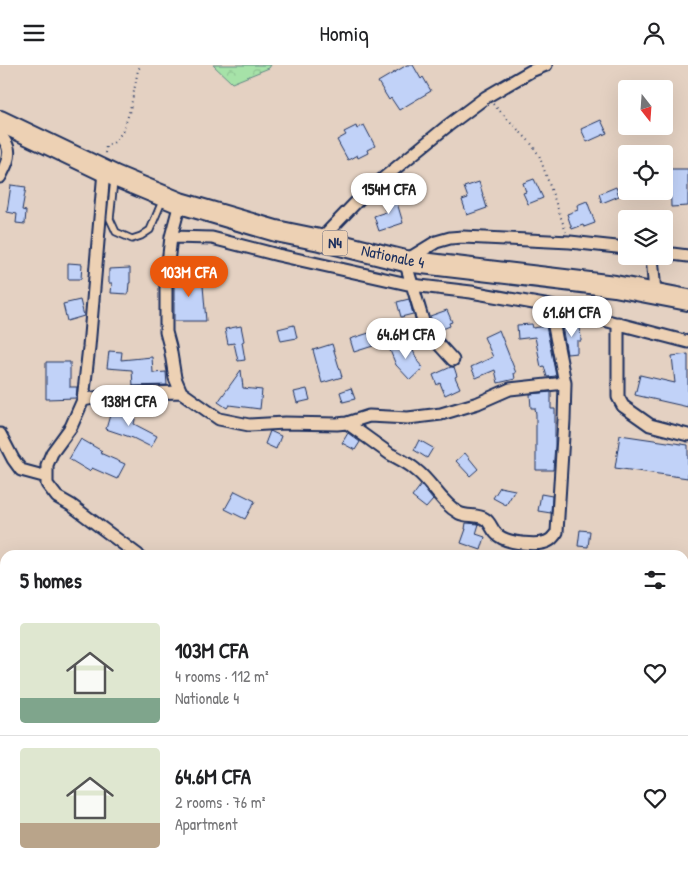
<!DOCTYPE html>
<meta charset="utf-8">
<style>
body{margin:0;font-family:"Patrick Hand",sans-serif;background:#f2f2f2;color:#202124;height:100vh;display:flex;flex-direction:column;font-size:19px;white-space:nowrap}
*{box-sizing:border-box;margin:0}
p{font-size:16px;color:#757577}
.icon{flex:none;width:28px;height:28px;fill:none;stroke:currentColor;stroke-width:2;stroke-linecap:round;stroke-linejoin:round}
.map{position:relative;flex:1;overflow:hidden}
.panel{position:absolute;left:0px;top:485px;width:689px;height:321px;display:flex;flex-direction:column;background:#fff;border-radius:15px 15px 0 0;box-shadow:0 5px 20px #0002}
.panel>*{flex:none}
.needle{width:32px;rotate:163deg}
.buttons{position:absolute;left:618px;top:15px;display:grid;gap:10px}
.buttons a{display:grid;place-items:center;width:55px;height:55px;border-radius:5px;background:#fff;box-shadow:0 5px 20px #0002;font-size:25px}
.price{position:absolute;translate:-50% -42px;padding:0 11px;border-radius:18px;background:#fff;color:#222;font-size:16px;line-height:32px;filter:drop-shadow(0 1px 2px #0008)}
.price::after{content:'';position:absolute;left:50%;top:30px;width:15px;height:11px;margin-left:-8px;background:inherit;clip-path:polygon(0 0,100% 0,50% 100%)}
.price.on{background:#ea580c;color:#fff}
ul{padding:0;list-style:none}
li{display:flex;align-items:center;gap:15px;height:125px;padding:0 20px}
li+li{border-top:1px solid #e0e0e0}
li span{display:grid;place-items:center;flex:none;width:140px;height:100px;border-radius:5px;color:#555}
li>.icon{margin-inline-start:auto}
span .icon{width:60px;height:60px;fill:#fffc;stroke-width:1}
li b{font-size:21px}
h2{display:flex;justify-content:space-between;align-items:center;height:60px;padding:0 20px;font-size:21px}
header{display:flex;justify-content:space-between;align-items:center;height:65px;padding:0 20px;background:#fff;font-size:22px;font-weight:600}
.map>svg:first-child{display:block}
.forest{fill:url(#forest-crowns);stroke:#608883}
.building{fill:#c1d2f8;stroke:#1b2f5e}
.lines{fill:none;stroke-linecap:round;stroke-linejoin:round}
.service-casing{stroke:#1b2f5e;stroke-width:9}
.minor-casing{stroke:#1b2f5e;stroke-width:15}
.trunk-casing{stroke:#1b2f5e;stroke-width:24}
.path{stroke:#1b2f5e;stroke-width:2;stroke-dasharray:1 4;stroke-linecap:butt}
.service{stroke:#edd1b4;stroke-width:5.5}
.minor{stroke:#edd1b4;stroke-width:11}
.trunk{stroke:#edd1b4;stroke-width:20}
.labels{text-anchor:middle;stroke-width:4;stroke-linejoin:round;paint-order:stroke}
.shield{fill:#edd1b4;stroke:#5a6078;stroke-width:1}
.shield-label{font-size:15px;font-weight:bold;fill:#1b2f5e}
.street-label{font-size:16px;fill:#1b2f5e;stroke:#edd1b4}
</style>
<header><svg class="icon" aria-label="menu" viewBox="0 0 24 24"><path d="M4 6h16M4 12h16M4 18h16"/></svg>Homiq<svg class="icon" aria-label="person" viewBox="0 0 24 24"><circle cx="12" cy="8" r="4"/><path d="M4 21q1-7 8-7t8 7"/></svg></header>
<div class="map">
<svg width="688" height="806" viewBox="0 0 688 806">
<defs>
<pattern id="forest-crowns" width="20" height="18" patternUnits="userSpaceOnUse" patternTransform="scale(1.25)"><rect width="20" height="18" fill="#a6e2a8"/><path d="M2 6a3 3 0 1 1 6 0M12 15a3 3 0 1 1 6 0" fill="none" stroke="#8ec293"/></pattern>
</defs>
<rect width="100%" height="100%" fill="#e4d1c2"/>
<filter id="ink" filterUnits="userSpaceOnUse"><feTurbulence type="fractalNoise" baseFrequency=".02" numOctaves="2"/><feDisplacementMap in="SourceGraphic" scale="10" xChannelSelector="R" yChannelSelector="G"/><feConvolveMatrix kernelMatrix="1 2 1 2 8 2 1 2 1" color-interpolation-filters="sRGB"/></filter>
<g filter="url(#ink)">
<path class="forest" d="M213,0H271L269,3L232,18Z
M684,519H688V806H159L170,801H684Z"/>
<path class="building" d="M407,0H413L421,14L423,12L431,26L399,45L391,33L389,35L378,17Z
M601,55L607,68L587,77L581,64Z
M364,60L375,81L367,85L368,88L358,93L357,90L348,95L337,75L346,70L344,67L356,61L357,64Z
M670,104H688V141L671,142Z
M534,114L543,133L528,139L523,128L526,127L523,118Z
M479,117L487,143L467,150L462,135L468,133L464,122Z
M11,120L26,122L22,145L26,146L25,159L16,158L17,149L7,147Z
M616,122L619,131L602,138L599,129Z
M395,131L403,158L379,166L374,151L386,147L382,137Z
M587,136L595,158L584,162L583,160L572,164L567,149L578,145L577,140Z
M68,198L82,199L81,214H68Z
M130,203V218H129L128,229L111,228L112,218H109V204Z
M202,209L206,256H174V211Z
M409,234L413,249L401,252L397,237Z
M80,235L84,251L67,256L63,239Z
M447,245L452,257L449,258L450,261L440,265L439,262L436,263L430,251Z
M532,259L533,263L546,261L556,311L547,312L544,301L541,302L535,272L518,274L517,260Z
M294,260L297,273L281,276L278,264Z
M580,260L581,276H577V288L567,289L562,261Z
M241,261L244,276L242,277L245,295L238,296L234,278L228,279L225,264Z
M499,265L516,308H514L515,314L498,318L495,305L476,313L471,302L493,292L484,272Z
M369,268L373,281L354,287L350,274Z
M409,276L418,297L423,303L410,315L396,300L389,283Z
M332,279L342,312L322,318L313,285Z
M109,286L122,287L121,295L152,292L153,308L166,307L167,320L133,321L132,305L107,303Z
M688,289V342L635,330L640,310L675,318L672,291Z
M46,297H70V322H77L76,333L46,334Z
M451,302H454L457,311L455,312L460,323L445,330L440,318L437,320L433,310Z
M241,305L243,323L262,325L260,344L229,340L227,343L218,337Z
M351,323L355,334L343,337L340,327Z
M307,324L310,335L297,338L294,327Z
M551,327V344H555V381L553,405H536V349L535,343H531L530,329Z
M112,343L136,350L134,359L157,371L151,382L133,373L106,364Z
M270,366L281,371L276,384L265,379Z
M348,368L360,377L355,385L342,378Z
M620,370L688,380V413L615,403Z
M81,374L102,386L100,388L125,399L117,414L92,403L89,406L69,394Z
M419,375L433,383L427,393L414,385Z
M465,388L478,404L470,411L456,396Z
M421,420L433,435L426,443L412,432Z
M500,422L515,425L506,440L493,433Z
M235,426L255,436L245,454L225,444Z
M541,429L552,431L551,448L538,446Z
M466,458L479,459L476,469L485,472L481,485L461,478L466,464H465Z
M580,465L590,466L588,482L578,481Z"/>
<g class="lines">
<g class="service-casing">
<path id="service" d="M114,115L110,154L116,167L132,174L141,171L150,165L163,134"/>
</g>
<g class="minor-casing">
<path id="minor" d="M0,69C3,73 7,79 8,83C11,92 4,104 0,112
M104,106L89,282L83,335L71,362L52,388L47,400V419L57,432L71,440L138,490
M180,138L171,172L166,215V267L170,282L175,313L181,327L219,354L249,360L285,358L337,359L347,358L369,351L408,353L441,349L478,338L510,324L565,318
M171,172L212,173L278,190L412,220L471,227L550,241L688,277
M320,175L363,130L446,62L486,32L531,6L546,0
M664,188L688,191
M652,191L655,228
M618,258V332L623,341L650,360L688,370
M453,295L433,273L423,256L405,196L436,177L450,173L463,172L570,177L626,183
M83,335L115,329L181,327
M347,358C361,368 376,379 390,389C399,394 408,398 416,405C432,417 441,438 459,448C467,452 478,449 485,454C491,457 492,467 499,471C508,478 540,482 550,475C553,473 555,470 557,467L564,355L565,318L550,241
M0,369L13,394L21,405L47,412"/>
</g>
<g class="trunk-casing">
<path id="trunk" d="M0,56L115,111L180,138L276,166L320,175L405,196L615,221L688,235"/>
</g>
<path class="path" d="M493,39L530,77L539,90L566,167
M105,88L106,81C108,80 111,79 113,78C129,66 134,24 138,5L141,0"/>
<use href="#service" class="service"/>
<use href="#minor" class="minor"/>
<use href="#trunk" class="trunk"/>
</g>
</g>
<g class="labels">
<rect class="shield" x="322.5" y="165.5" width="25" height="25" rx="4"/>
<g class="shield-label">
<text x="335" y="183">N4</text>
</g>
<g class="street-label">
<text transform="translate(393 191) rotate(12)" y="6">Nationale 4</text>
</g>
</g>
</svg>
<div class="buttons">
<a><svg class="needle" viewBox="-14 -14 28 28"><path d="M0-13l5 13h-10z" fill="#e53935"/><path d="M0 13l5-13h-10z" fill="#757577"/></svg></a>
<a><svg class="icon" aria-label="locate" viewBox="0 0 24 24"><circle cx="12" cy="12" r="6"/><path d="M12 2v4M12 18v4M2 12h4M18 12h4"/></svg></a>
<a><svg class="icon" aria-label="layers" viewBox="0 0 24 24"><path d="M12 4l9 5-9 5-9-5zM3 14l9 5 9-5"/></svg></a>
</div>
<b class="price" style="left:389px;top:150px">154M CFA</b>
<b class="price on" style="left:189px;top:233px">103M CFA</b>
<b class="price" style="left:572px;top:273px">61.6M CFA</b>
<b class="price" style="left:406px;top:295px">64.6M CFA</b>
<b class="price" style="left:129px;top:362px">138M CFA</b>
<section class="panel">
<h2>5 homes<svg class="icon" aria-label="filters" viewBox="0 0 24 24"><path d="M4 7h16M4 17h16"/><circle cx="9" cy="7" r="2"/><circle cx="15" cy="17" r="2"/></svg></h2>
<ul>
<li><span style="background:linear-gradient(#dfe7d0 75%,#7fa58c 0)"><svg class="icon" aria-label="home" viewBox="0 0 24 24"><path d="M3 11l9-7 9 7M6 9v11h12V9"/></svg></span><div><b>103M CFA</b><p>4 rooms · 112 m²</p><p>Nationale 4</p></div><svg class="icon" aria-label="heart" viewBox="0 0 24 24"><path d="M12 20l-8-8c-3-5 5-10 8-4 3-6 11-1 8 4z"/></svg></li>
<li><span style="background:linear-gradient(#dfe7d0 75%,#b9a48a 0)"><svg class="icon" aria-label="home" viewBox="0 0 24 24"><path d="M3 11l9-7 9 7M6 9v11h12V9"/></svg></span><div><b>64.6M CFA</b><p>2 rooms · 76 m²</p><p>Apartment</p></div><svg class="icon" aria-label="heart" viewBox="0 0 24 24"><path d="M12 20l-8-8c-3-5 5-10 8-4 3-6 11-1 8 4z"/></svg></li>
</ul>
</section>
</div>
